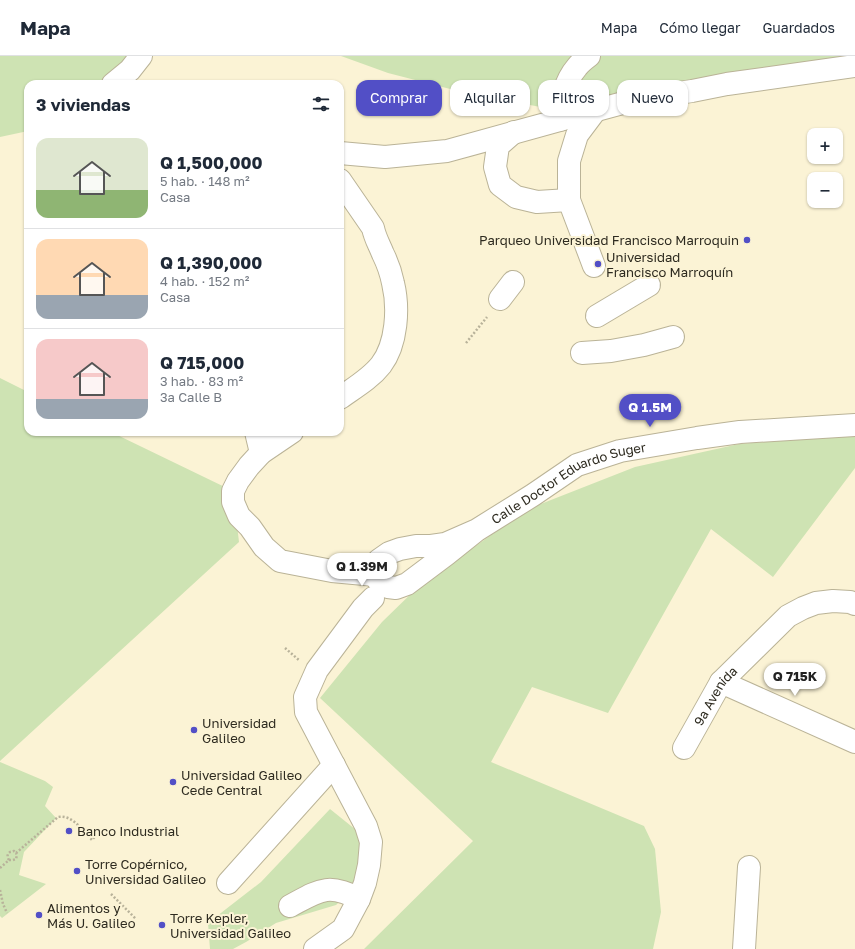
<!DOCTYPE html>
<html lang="es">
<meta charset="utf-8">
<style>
body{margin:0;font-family:"Golos Text",sans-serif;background:#f2f2f3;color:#1f2937;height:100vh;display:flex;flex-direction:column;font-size:15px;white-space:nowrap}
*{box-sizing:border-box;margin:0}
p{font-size:13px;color:#747a83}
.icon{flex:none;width:22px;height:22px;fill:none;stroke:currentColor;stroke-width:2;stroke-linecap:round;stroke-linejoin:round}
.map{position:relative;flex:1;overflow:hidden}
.side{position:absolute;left:24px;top:24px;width:320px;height:356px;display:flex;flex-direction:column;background:#fff;border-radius:12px;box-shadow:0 1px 3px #0004}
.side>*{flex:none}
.banner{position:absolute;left:356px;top:24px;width:380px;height:36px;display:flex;gap:8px}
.buttons{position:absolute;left:807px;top:72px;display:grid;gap:8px}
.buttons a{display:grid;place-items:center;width:36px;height:36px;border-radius:8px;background:#fff;box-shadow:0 1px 3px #0004;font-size:20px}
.price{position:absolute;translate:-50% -34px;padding:0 9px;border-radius:14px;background:#fff;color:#222;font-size:13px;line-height:26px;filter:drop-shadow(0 1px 2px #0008)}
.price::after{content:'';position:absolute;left:50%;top:24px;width:12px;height:9px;margin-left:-6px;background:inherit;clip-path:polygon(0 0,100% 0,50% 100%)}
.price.active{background:#524fc6;color:#fff}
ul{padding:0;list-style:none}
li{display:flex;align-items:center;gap:12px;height:100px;padding:0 12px}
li+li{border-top:1px solid #e0e1e3}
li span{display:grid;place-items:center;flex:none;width:112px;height:80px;border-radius:12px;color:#555}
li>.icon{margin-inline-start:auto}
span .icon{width:48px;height:48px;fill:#fffc;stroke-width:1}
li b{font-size:17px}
h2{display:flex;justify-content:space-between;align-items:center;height:48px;padding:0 12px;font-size:17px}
.tag{padding:0 14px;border-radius:12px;background:#fff;box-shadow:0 1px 3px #0004;font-size:14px;line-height:36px}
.tag.active{background:#524fc6;color:#fff}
header{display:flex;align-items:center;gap:24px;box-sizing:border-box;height:56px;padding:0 20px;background:#fff;border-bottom:1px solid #e0e1e3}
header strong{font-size:19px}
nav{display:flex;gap:22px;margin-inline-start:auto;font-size:14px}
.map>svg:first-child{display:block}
.green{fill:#cee3b3}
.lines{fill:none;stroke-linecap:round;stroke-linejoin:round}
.minor-casing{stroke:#bab397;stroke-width:24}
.path{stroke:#b8b29a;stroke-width:2.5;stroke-dasharray:2 2;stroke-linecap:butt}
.minor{stroke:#fff;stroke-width:22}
.poi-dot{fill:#524fc6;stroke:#fbf3d5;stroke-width:1.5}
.labels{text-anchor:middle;stroke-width:4;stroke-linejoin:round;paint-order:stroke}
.poi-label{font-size:13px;fill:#2e2b20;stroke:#fbf3d5;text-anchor:start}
.street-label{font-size:13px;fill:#2e2b20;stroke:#fbf3d5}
</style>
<header>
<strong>Mapa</strong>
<nav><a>Mapa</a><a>Cómo llegar</a><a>Guardados</a></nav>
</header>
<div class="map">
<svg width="855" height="893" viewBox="0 0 855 893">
<rect width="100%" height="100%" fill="#fbf3d5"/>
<path class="green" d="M0,0H130L104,28H28V75L0,81Z
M341,0H855L556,54L458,35L388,17Z
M0,322L28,336V376H111L233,435L239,486L0,705Z
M855,379V412L773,521L711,473L608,657L532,631L491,706L644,770L655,793L661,856L653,893H364L473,785L320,642L382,566L420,529L528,453L635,411L739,388Z
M0,706L45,725L53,731L45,750L56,762L24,796L19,819L46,828L2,862L0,860Z
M330,753L366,782L360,826L336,849L276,867L246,886L233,893H210L208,867L261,826Z"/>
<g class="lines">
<g class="minor-casing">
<g id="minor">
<path d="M113,28L130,14L141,0"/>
<path d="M560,64C561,45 564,26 577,11C580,7 585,3 589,0"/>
<path d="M514,76L498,90L495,111L500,129L516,141L537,146L569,144"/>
<path d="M340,97L385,101L447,95L560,64L623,47L652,41L692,35L727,28L855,10"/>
<path d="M340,124L373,172C375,182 379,188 383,198C387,206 391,217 393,227C399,252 397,288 381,309C370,323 354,332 340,342"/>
<path d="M594,210L569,144V105L577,79L595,55"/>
<path d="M500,243L513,226"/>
<path d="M597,260L649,229"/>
<path d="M582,297L611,295L644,289L673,281"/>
<path d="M256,376L261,397"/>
<path d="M292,376L261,397L249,410L238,425L233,435V446L239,460L250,471L264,491L280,505L332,515L375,519"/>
<path id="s1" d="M477,474L445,488L431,490H416L400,493L389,497L379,504L376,508L375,519L378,524L382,528L388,531L396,532L407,528L447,498L477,474L533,439L577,409L620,395L697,382L740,376L855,369"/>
<path d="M721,626L855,686"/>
<path id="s2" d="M684,692L721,626L788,560L803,552L816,547L833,545L850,546L855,548"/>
<path d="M228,827L334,709"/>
<path d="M290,850C318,835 328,826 359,843"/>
<path d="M315,893L343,873L359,843L365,827L369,809L371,786L366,770L306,656L305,641L317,614L363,552L373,542"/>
<path d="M744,893L749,811"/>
</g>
</g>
<path class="path" d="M466,287L487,261
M285,592L300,605
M9,804H13L16,803L17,799L16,797
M0,812L9,804C7,801 7,798 10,796L14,795L16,797L58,761C72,758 83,775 92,784L97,778
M0,834L3,848L7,857
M111,838L136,863"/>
<use href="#minor" class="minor"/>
</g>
<g class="poi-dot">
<circle cx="747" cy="184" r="4"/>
<circle cx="598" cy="208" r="4"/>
<circle cx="194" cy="674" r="4"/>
<circle cx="173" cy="726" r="4"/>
<circle cx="69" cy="775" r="4"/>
<circle cx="77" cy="815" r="4"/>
<circle cx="39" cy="859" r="4"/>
<circle cx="162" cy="869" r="4"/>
</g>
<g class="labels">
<g class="poi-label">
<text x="739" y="189" text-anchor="end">Parqueo Universidad Francisco Marroquin</text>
<text x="606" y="206">Universidad<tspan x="606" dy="15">Francisco Marroquín</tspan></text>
<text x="202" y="672">Universidad<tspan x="202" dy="15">Galileo</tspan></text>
<text x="181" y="724">Universidad Galileo<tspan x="181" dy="15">Cede Central</tspan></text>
<text x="77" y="780">Banco Industrial</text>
<text x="85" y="813">Torre Copérnico,<tspan x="85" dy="15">Universidad Galileo</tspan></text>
<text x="47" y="857">Alimentos y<tspan x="47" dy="15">Más U. Galileo</tspan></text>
<text x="170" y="867">Torre Kepler,<tspan x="170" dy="15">Universidad Galileo</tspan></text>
</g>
<g class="street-label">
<text dy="5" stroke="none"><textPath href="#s1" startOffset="351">Calle Doctor Eduardo Suger</textPath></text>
<text dy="5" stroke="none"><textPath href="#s2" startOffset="61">9a Avenida</textPath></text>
</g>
</g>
</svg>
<div class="buttons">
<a>+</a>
<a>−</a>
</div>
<b class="price active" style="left:650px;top:372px">Q 1.5M</b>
<b class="price" style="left:362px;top:531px">Q 1.39M</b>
<b class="price" style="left:795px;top:641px">Q 715K</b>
<div class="banner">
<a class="tag active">Comprar</a>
<a class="tag">Alquilar</a>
<a class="tag">Filtros</a>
<a class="tag">Nuevo</a>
</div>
<section class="side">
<h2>3 viviendas<svg class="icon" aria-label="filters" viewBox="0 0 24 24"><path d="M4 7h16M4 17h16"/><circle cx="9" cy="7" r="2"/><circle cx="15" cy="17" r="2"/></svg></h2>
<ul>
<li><span style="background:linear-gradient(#dfe7d0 65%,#8fb573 0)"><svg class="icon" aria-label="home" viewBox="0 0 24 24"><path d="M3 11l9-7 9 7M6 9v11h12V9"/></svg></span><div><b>Q 1,500,000</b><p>5 hab. · 148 m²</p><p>Casa</p></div></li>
<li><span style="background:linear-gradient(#ffd9b3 70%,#9aa5b1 0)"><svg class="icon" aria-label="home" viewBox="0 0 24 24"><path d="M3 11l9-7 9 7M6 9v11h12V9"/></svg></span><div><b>Q 1,390,000</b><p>4 hab. · 152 m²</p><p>Casa</p></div></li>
<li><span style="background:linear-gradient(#f6c9c9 75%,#9aa5b1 0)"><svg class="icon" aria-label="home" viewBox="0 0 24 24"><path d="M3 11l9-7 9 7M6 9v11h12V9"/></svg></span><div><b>Q 715,000</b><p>3 hab. · 83 m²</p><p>3a Calle B</p></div></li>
</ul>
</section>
</div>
